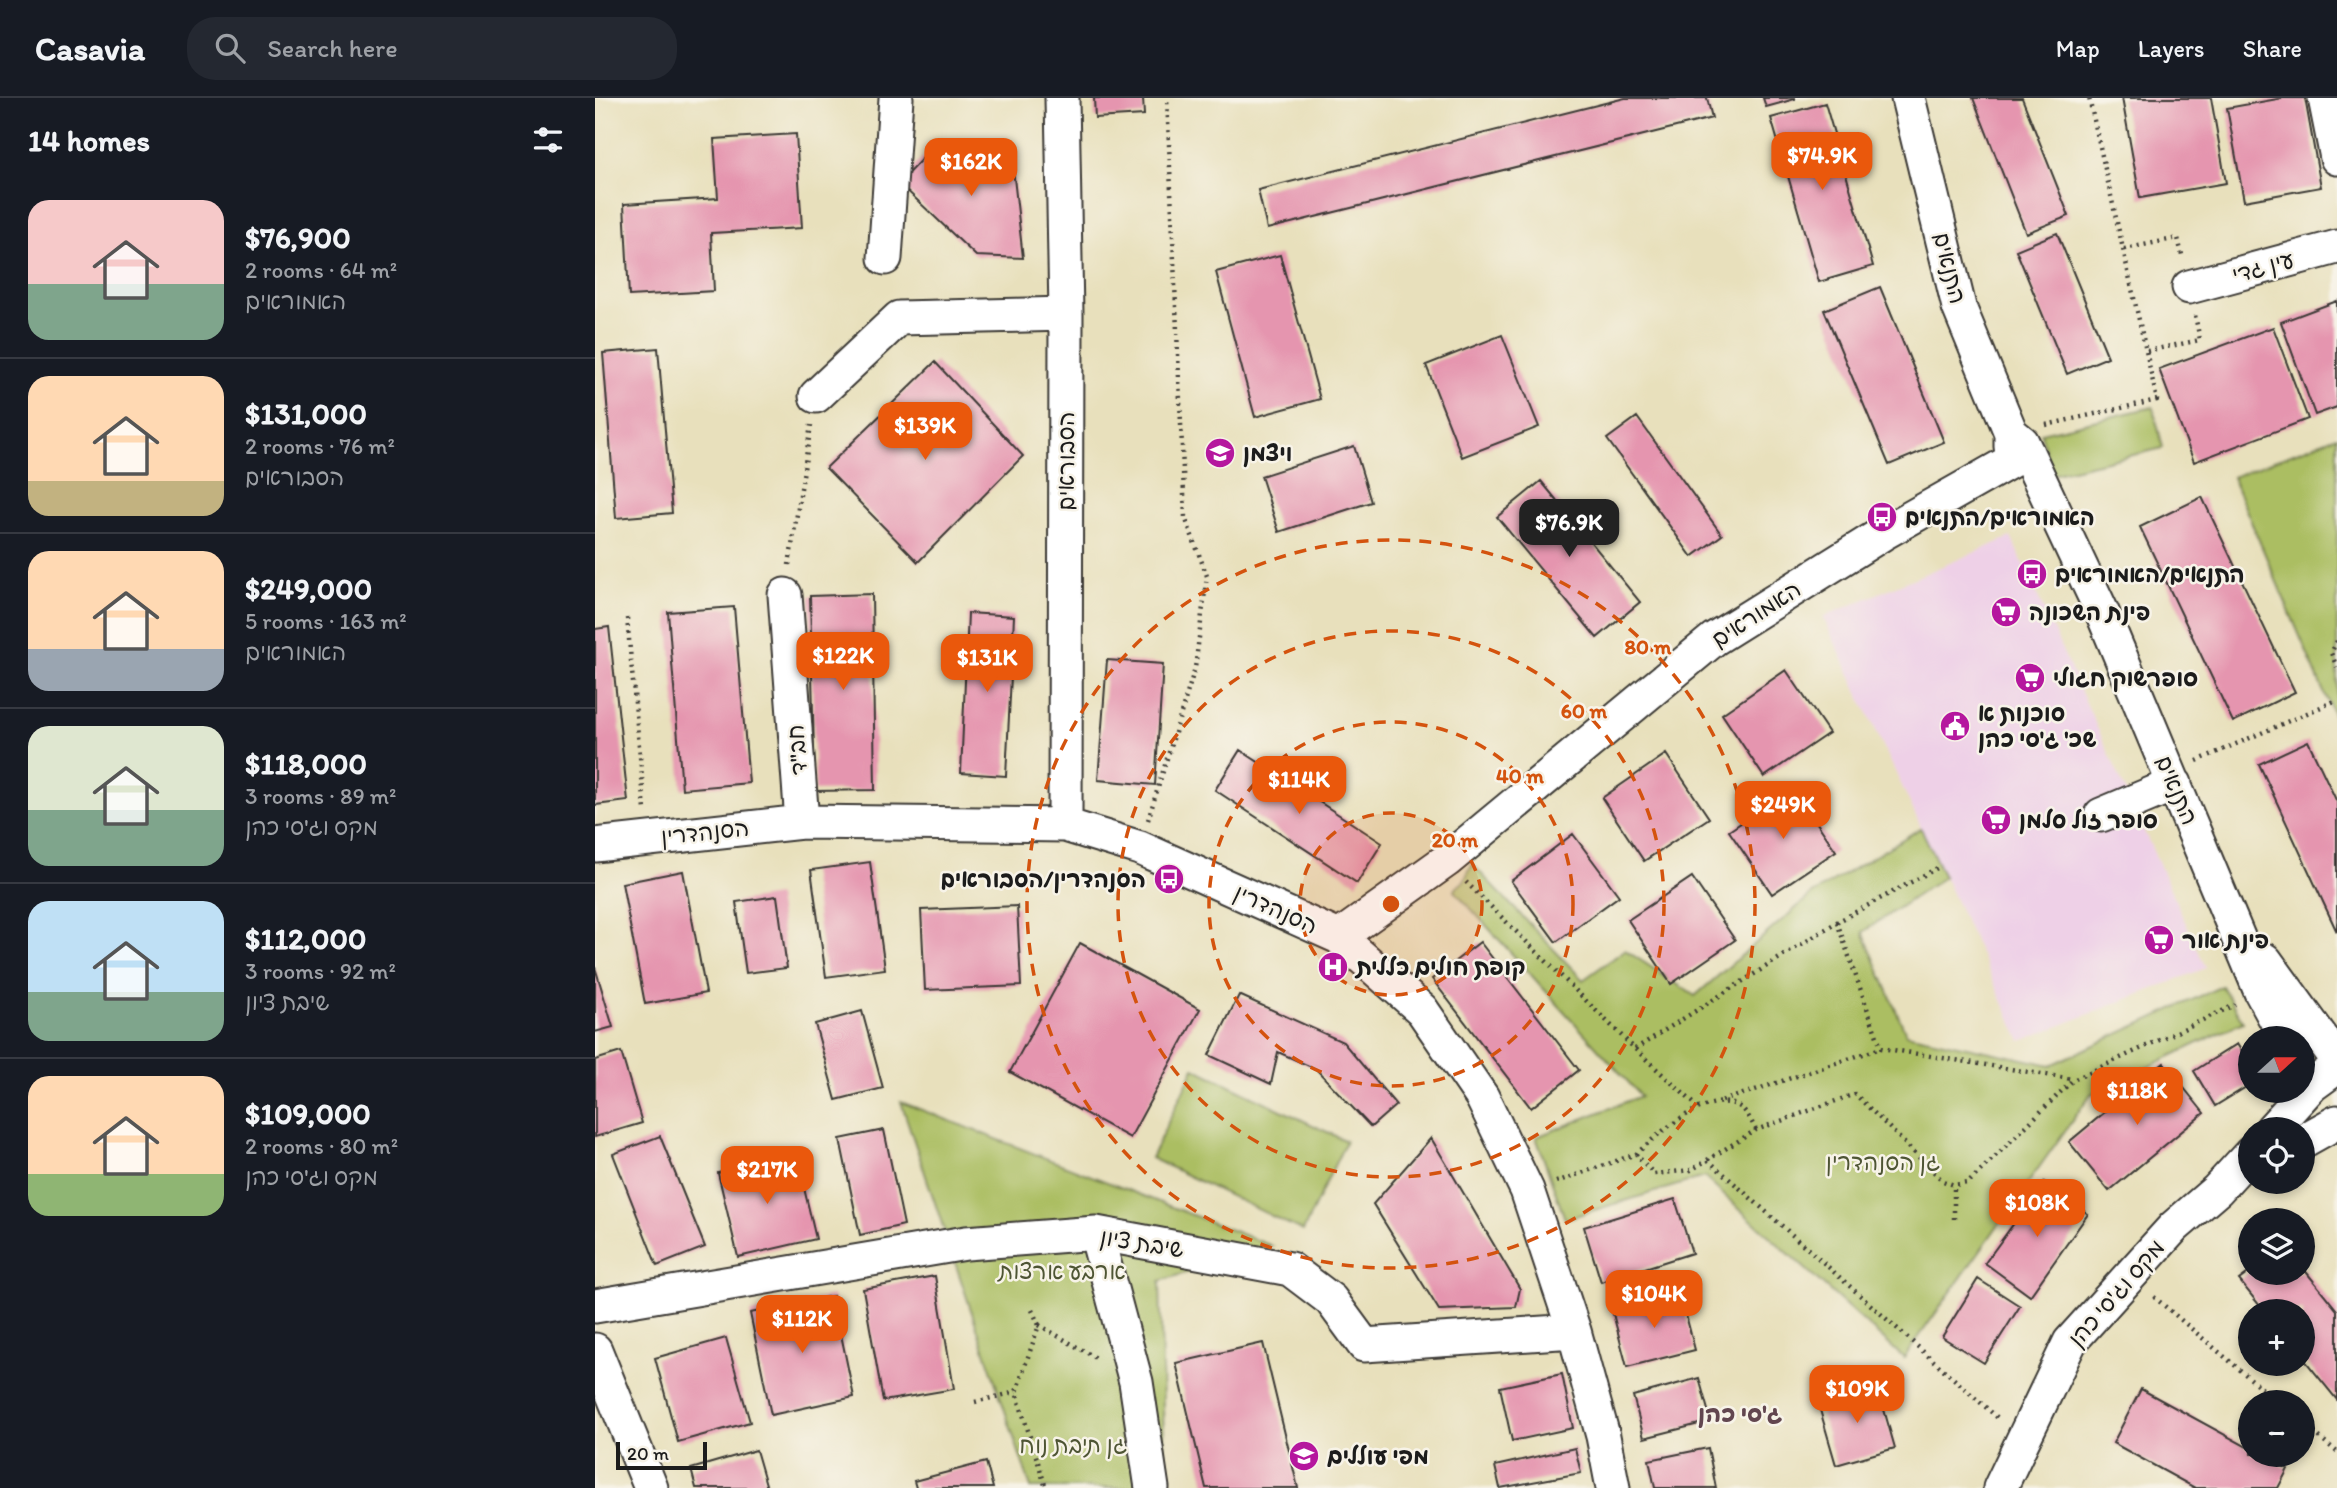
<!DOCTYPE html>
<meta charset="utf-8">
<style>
body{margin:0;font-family:Itim,"Playpen Sans Hebrew",sans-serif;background:#242831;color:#f1f3f6;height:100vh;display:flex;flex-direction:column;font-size:26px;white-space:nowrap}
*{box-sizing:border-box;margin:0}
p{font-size:23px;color:#9ea1a6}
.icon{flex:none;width:38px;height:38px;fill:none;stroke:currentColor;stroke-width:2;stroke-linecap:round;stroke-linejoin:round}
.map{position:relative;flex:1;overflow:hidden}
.side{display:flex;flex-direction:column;background:#171b24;width:595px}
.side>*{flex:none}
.needle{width:46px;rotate:69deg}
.tools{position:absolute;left:1643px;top:928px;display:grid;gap:14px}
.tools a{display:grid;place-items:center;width:77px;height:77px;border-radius:50%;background:#171b24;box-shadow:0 4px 10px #0003;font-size:35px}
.scale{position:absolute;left:21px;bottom:18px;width:91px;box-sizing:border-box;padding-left:7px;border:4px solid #1c1c1c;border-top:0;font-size:19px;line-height:24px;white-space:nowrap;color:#1c1c1c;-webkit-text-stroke:5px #f7f3e8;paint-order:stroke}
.price{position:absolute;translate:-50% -60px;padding:0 16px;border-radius:14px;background:#ea580c;color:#fff;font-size:23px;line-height:46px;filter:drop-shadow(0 2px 4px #0008)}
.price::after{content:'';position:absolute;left:50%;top:42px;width:21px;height:16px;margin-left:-10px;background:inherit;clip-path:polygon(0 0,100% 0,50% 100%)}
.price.selected{background:#222;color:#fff}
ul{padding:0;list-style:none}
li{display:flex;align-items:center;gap:21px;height:175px;padding:0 28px}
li+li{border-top:2px solid #363941}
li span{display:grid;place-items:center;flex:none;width:196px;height:140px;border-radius:21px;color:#555}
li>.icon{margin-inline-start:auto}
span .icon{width:84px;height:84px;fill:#fffc;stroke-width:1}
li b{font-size:30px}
h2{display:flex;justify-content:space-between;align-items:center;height:84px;padding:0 28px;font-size:30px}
header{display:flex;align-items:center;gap:42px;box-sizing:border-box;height:98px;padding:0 35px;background:#171b24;border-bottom:2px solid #363941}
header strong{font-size:33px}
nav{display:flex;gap:38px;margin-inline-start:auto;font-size:24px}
.search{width:490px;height:63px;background:#242831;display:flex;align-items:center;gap:18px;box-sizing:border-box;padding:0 24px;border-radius:28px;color:#9ea1a6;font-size:26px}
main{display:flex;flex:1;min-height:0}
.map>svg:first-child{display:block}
.built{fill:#eed0e7}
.green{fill:#abbe62;stroke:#646d3f;stroke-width:2}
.building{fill:#e595af}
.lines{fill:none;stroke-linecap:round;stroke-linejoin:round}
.minor-casing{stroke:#3b3934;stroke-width:37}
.path{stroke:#3b3934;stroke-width:4.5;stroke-dasharray:2 5;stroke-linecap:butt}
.minor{stroke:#fff;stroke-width:33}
.ring{fill:none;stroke:#d4530e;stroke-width:3.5;stroke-dasharray:12 9}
.labels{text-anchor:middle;stroke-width:5;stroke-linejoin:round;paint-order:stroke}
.street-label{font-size:23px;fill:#1c1c1c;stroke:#f7f3e8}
.poi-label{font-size:23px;font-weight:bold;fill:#1c1c1c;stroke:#f7f3e8;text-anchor:start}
.park-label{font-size:23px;fill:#4e5534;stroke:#f7f3e8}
.neighbourhood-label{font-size:24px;font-weight:bold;fill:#62464f;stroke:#f7f3e8}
.centre{fill:#d4530e;stroke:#f7f3e8;stroke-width:3.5}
.ring-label{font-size:21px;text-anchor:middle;font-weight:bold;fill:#d4530e;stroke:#f7f3e8;stroke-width:5;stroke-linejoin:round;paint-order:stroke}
</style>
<header>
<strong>Casavia</strong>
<div class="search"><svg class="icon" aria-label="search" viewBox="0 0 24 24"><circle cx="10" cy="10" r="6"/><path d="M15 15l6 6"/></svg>Search here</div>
<nav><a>Map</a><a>Layers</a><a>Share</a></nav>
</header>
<main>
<section class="side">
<h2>14 homes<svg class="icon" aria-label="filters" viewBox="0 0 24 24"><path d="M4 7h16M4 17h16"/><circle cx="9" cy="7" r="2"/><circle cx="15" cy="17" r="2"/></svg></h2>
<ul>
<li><span style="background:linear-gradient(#f6c9c9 60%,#7fa58c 0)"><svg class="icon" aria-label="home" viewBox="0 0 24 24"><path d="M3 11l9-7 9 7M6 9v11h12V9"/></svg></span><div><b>$76,900</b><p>2 rooms · 64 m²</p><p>האמוראים</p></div></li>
<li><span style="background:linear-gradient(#ffd9b3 75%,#c2b280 0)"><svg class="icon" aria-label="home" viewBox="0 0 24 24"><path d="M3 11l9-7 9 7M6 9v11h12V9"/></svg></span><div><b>$131,000</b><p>2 rooms · 76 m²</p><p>הסבוראים</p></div></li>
<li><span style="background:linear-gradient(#ffd9b3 70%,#9aa5b1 0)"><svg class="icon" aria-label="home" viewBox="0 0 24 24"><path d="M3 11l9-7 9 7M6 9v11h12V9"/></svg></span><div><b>$249,000</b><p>5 rooms · 163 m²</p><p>האמוראים</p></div></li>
<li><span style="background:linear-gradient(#dfe7d0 60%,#7fa58c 0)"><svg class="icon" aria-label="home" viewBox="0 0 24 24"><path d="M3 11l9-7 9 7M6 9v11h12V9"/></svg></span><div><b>$118,000</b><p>3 rooms · 89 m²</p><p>מקס וג'סי כהן</p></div></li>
<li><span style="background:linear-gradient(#bfe0f5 65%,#7fa58c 0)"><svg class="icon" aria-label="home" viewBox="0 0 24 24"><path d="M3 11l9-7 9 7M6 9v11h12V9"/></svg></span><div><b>$112,000</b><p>3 rooms · 92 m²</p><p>שיבת ציון</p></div></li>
<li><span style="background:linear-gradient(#ffd9b3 70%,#8fb573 0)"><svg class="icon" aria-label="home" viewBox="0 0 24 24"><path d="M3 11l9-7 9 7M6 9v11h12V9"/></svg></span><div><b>$109,000</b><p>2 rooms · 80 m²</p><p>מקס וג'סי כהן</p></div></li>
</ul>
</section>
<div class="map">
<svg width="1742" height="1390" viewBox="0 0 1742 1390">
<rect width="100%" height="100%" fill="#f7f3e8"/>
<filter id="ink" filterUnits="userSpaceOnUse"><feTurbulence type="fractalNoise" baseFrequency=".0143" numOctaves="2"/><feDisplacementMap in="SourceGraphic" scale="14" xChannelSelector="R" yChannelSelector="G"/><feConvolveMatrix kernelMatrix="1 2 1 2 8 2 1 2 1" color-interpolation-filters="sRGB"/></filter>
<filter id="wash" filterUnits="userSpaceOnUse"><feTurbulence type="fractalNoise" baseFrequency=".00686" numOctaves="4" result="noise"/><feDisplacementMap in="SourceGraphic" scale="28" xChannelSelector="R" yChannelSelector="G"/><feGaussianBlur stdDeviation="1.57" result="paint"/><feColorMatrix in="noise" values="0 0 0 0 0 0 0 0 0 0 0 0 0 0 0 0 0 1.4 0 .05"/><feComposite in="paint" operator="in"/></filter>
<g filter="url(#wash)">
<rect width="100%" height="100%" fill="#e8e0bc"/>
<path class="built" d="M1416,439L1611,870L1426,943L1228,519Z"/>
<path class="green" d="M1558,309L1568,350L1456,376L1446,335Z
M1742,338V625L1637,379Z
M1326,730L1349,779L1268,834L1311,936L1456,967L1627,888L1648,924L1496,996L1309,1260L1109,1079L970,1121L941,1039L1046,998L859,792L869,783L877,766L988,882L1030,852L1100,898L1216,797Z
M599,970L751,1043L708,1133L556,1060Z
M306,1004L677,1148L565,1183L570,1390H436Z"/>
<g id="blocks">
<path class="building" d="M499,0H548L549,17L500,20Z
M1030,0H1112L1117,20L672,131L663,92Z
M1168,0H1200V1L1171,9Z
M1378,0H1427L1474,118L1431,135Z
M1527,0H1616L1631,85L1545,100Z
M1688,0H1710L1726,89L1649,103L1632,10Z
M1230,5L1278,168L1224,184L1176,20Z
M201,36L207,130L116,135L119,193L34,198L29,106L123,100L119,41Z
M335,52L416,53L428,160L381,158L304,85Z
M1462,135L1513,259L1472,276L1421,152Z
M685,157L725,301L660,319L621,174Z
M1285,189L1349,344L1294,367L1229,212Z
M1742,203V309L1720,317L1686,224Z
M1678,229L1713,321L1599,364L1564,271Z
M907,237L944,329L867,359L831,267Z
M63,250L77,415L21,420L8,255Z
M340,264L428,358L323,464L231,370Z
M1042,319L1127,437L1097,459L1012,341Z
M759,348L776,404L684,434L666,378Z
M946,383L1045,504L1002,540L902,419Z
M1607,399L1700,594L1638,624L1545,429Z
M277,496L280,692L220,693L215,498Z
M139,509L154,685L87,691L73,514Z
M373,515L419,518L411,678L366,675Z
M14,529L33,703L0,707V531Z
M512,562L568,566L560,687L503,682Z
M1191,572L1234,635L1169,679L1127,616Z
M1713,643L1742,704V834L1664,666Z
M645,652L787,745L762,785L620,692Z
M1071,656L1114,720L1049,763L1007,700Z
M1198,690L1241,753L1177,796L1134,733Z
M978,736L1024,798L961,844L916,783Z
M275,764L290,871L231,879L216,772Z
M88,773L111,895L50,906L27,785Z
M1097,779L1140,842L1076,886L1033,822Z
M182,798L192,870L151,875L141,804Z
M422,808L426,888L330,892L326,812Z
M885,844L984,972L936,1010L837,881Z
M485,845L605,911L535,1040L415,974Z
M0,869L18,929L0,934Z
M644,897L748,944L801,1007L776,1029L721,971L683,954L676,986L614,957Z
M267,913L288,990L241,1002L220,926Z
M1642,946L1656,968V986L1620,1008L1599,973Z
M26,954L47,1025L0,1039V962Z
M1569,965L1609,1015L1514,1093L1474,1044Z
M289,1032L309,1127L265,1137L245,1041Z
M65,1038L110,1149L62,1168L18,1056Z
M836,1040L925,1191L921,1209L844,1212L778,1106Z
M201,1056L221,1141L143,1159L123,1075Z
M1449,1084L1493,1116L1435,1198L1390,1165Z
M1080,1101L1097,1155L1006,1184L989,1129Z
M1708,1170L1742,1212V1302L1708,1260V1213H1669L1644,1182L1656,1173L1708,1174Z
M340,1178L359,1291L288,1303L268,1191Z
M1383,1181L1425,1208L1389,1265L1347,1239Z
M1085,1194L1100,1252L1032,1269L1017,1212Z
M238,1198L259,1299L176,1317L155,1215Z
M131,1240L155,1324L83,1344L60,1260Z
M668,1245L703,1390H611L581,1265Z
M967,1276L978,1330L917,1343L905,1289Z
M1104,1280L1116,1323L1049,1340L1038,1298Z
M1282,1287L1300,1350L1241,1367L1223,1305Z
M1546,1291L1656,1351V1356H1666L1693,1371L1683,1390H1600L1518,1345Z
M980,1350L986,1375L905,1390L900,1368Z
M1113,1350L1121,1390H1060L1054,1362Z
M161,1352L172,1390H101L96,1371Z
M391,1364L398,1390H321L319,1383Z"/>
</g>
</g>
<g filter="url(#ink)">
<use href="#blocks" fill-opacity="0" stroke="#3b3934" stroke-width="2"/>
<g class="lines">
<g class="minor-casing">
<path id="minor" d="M467,0L471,216L470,727
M1313,0L1364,209L1416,335V349L1419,355
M1730,0L1742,60
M290,160L301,0
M1594,189L1742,149
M221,298L304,220L471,216
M1416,335L1427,344L1507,514L1666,894L1691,940
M190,497L207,724
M1506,717L1580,686
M0,747L207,724L470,727L545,750L744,839L827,912L887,999L932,1092L979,1233L1008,1338L1018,1390
M744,839L852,762L1119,541L1287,436L1432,354
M1670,862L1742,961
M1677,1031L1717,987L1742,969
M1708,1043L1742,1024
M501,1135L541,1284L557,1390
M0,1208L371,1145L501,1135L695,1171L736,1202L769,1247L979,1233
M0,1252L56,1390
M1405,1390L1475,1244L1579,1129L1622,1092L1656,1055"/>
</g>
<path class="path" d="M1529,151L1583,140L1588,161
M1552,253L1605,242L1600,217
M1451,327L1562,302L1494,0
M194,467L216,327
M32,520L50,712
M1742,543L1736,555L1742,569
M1602,663L1742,602
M553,722L600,570L612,478L590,419L572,0
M871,784L1040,951L1104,1010
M1242,824L1286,950L1477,981
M1040,951L1242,824L1344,769
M1127,1003L1286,950
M1041,1056C1063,1036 1114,990 1145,1009C1152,1013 1157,1025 1161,1032
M1113,1062L1404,1321
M961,1084L1041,1056L1059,1076L1096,1072L1161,1032L1260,996L1348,1083L1359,1087L1373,1085L1478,982L1640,907
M1359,1121V1087
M1559,1199L1683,1304
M437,1212L444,1227L421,1294L451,1390
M444,1227L501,1260
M380,1304L421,1294
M1708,1325L1742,1354"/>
<use href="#minor" class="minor"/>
</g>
</g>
<circle cx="796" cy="806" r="91" fill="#d4530e" fill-opacity=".12"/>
<g class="ring">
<circle cx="796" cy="806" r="91"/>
<circle cx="796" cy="806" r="182"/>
<circle cx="796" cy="806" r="273"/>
<circle cx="796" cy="806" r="364"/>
</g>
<defs>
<g id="school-disc" transform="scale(1.575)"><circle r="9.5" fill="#b5179e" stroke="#f7f3e8"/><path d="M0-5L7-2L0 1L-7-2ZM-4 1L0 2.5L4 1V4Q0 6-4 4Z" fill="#fff"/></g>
<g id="bus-disc" transform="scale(1.575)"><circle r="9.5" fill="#b5179e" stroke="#f7f3e8"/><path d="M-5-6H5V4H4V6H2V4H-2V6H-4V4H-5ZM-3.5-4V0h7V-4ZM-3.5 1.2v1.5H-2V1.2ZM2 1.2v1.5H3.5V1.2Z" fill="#fff"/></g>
<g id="supermarket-disc" transform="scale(1.575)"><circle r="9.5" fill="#b5179e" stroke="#f7f3e8"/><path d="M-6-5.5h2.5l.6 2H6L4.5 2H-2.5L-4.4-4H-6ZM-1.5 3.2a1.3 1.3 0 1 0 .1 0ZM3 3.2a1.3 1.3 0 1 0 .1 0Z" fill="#fff"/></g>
<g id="civic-disc" transform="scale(1.575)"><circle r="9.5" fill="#b5179e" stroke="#f7f3e8"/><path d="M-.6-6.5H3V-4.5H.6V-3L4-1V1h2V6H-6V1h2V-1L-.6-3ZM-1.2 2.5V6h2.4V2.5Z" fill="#fff"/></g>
<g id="hospital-disc" transform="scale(1.575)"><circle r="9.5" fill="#b5179e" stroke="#f7f3e8"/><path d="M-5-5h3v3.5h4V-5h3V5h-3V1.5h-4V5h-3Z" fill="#fff"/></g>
</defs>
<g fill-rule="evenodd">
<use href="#school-disc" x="625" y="355"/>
<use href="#bus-disc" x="1287" y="419"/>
<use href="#bus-disc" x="1437" y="476"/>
<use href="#supermarket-disc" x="1411" y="514"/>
<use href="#supermarket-disc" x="1435" y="580"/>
<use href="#civic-disc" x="1360" y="628"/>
<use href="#supermarket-disc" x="1401" y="722"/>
<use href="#bus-disc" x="574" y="781"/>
<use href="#supermarket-disc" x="1564" y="842"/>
<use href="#hospital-disc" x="738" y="869"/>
<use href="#school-disc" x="709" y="1358"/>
</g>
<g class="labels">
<g class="street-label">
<text transform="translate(1668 169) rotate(-15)" y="8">עין גדי</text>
<text transform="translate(1355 170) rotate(76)" y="8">התנאים</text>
<text transform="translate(471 363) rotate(-90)" y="8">הסבוראים</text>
<text transform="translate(1161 516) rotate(-33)" y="8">האמוראים</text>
<text transform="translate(202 652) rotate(-94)" y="8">חב"ד</text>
<text transform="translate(1582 692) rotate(67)" y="8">התנאים</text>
<text transform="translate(110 734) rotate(-6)" y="8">הסנהדרין</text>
<text transform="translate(681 811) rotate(24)" y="8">הסנהדרין</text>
<text transform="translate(547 1145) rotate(9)" y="8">שיבת ציון</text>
<text transform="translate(1521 1195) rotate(-49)" y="8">מקס וג'סי כהן</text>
</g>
<g class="poi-label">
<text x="648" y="363">ויצמן</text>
<text x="1310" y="427">האמוראים/התנאים</text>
<text x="1460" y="484">התנאים/האמוראים</text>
<text x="1434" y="522">פינת השכונה</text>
<text x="1458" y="588">סופרשוק חגולי</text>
<text x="1383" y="623">סוכנות א<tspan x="1383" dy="26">שכ' ג'סי כהן</tspan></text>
<text x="1424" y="730">סופר זול סלמן</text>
<text x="551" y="789" text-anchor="end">הסנהדרין/הסבוראים</text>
<text x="1587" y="850">פינת אור</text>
<text x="761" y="877">קופת חולים כללית</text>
<text x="732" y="1366">מפי עוללים</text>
</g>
<g class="park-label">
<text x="1288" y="1072">גן הסנהדרין</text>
<text x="467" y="1181">ארבע ארצות</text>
<text x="478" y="1355">גן תיבת נוח</text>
</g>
<g class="neighbourhood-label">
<text x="1145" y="1324">ג'סי כהן</text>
</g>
</g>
<circle cx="796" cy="806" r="10" class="centre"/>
<g class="ring-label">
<text x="1053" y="556">80 m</text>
<text x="989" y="620">60 m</text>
<text x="925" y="685">40 m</text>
<text x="860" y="749">20 m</text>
</g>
</svg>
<div class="tools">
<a><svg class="needle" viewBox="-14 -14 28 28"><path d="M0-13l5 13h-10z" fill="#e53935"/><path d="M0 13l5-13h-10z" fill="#9ea1a6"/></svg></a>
<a><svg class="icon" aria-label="locate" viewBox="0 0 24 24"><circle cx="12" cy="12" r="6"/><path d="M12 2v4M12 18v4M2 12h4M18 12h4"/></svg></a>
<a><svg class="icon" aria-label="layers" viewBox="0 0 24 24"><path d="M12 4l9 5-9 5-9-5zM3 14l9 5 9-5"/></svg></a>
<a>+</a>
<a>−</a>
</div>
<div class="scale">20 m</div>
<b class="price" style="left:1227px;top:94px">$74.9K</b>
<b class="price" style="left:376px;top:100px">$162K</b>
<b class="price" style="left:330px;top:364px">$139K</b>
<b class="price selected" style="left:974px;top:461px">$76.9K</b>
<b class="price" style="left:248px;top:594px">$122K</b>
<b class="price" style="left:392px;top:596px">$131K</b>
<b class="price" style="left:704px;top:718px">$114K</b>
<b class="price" style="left:1188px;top:743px">$249K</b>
<b class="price" style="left:1542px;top:1029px">$118K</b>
<b class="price" style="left:172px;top:1108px">$217K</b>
<b class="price" style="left:1442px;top:1141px">$108K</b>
<b class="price" style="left:1059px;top:1232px">$104K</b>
<b class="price" style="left:207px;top:1257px">$112K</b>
<b class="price" style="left:1262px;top:1327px">$109K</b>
</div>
</main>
